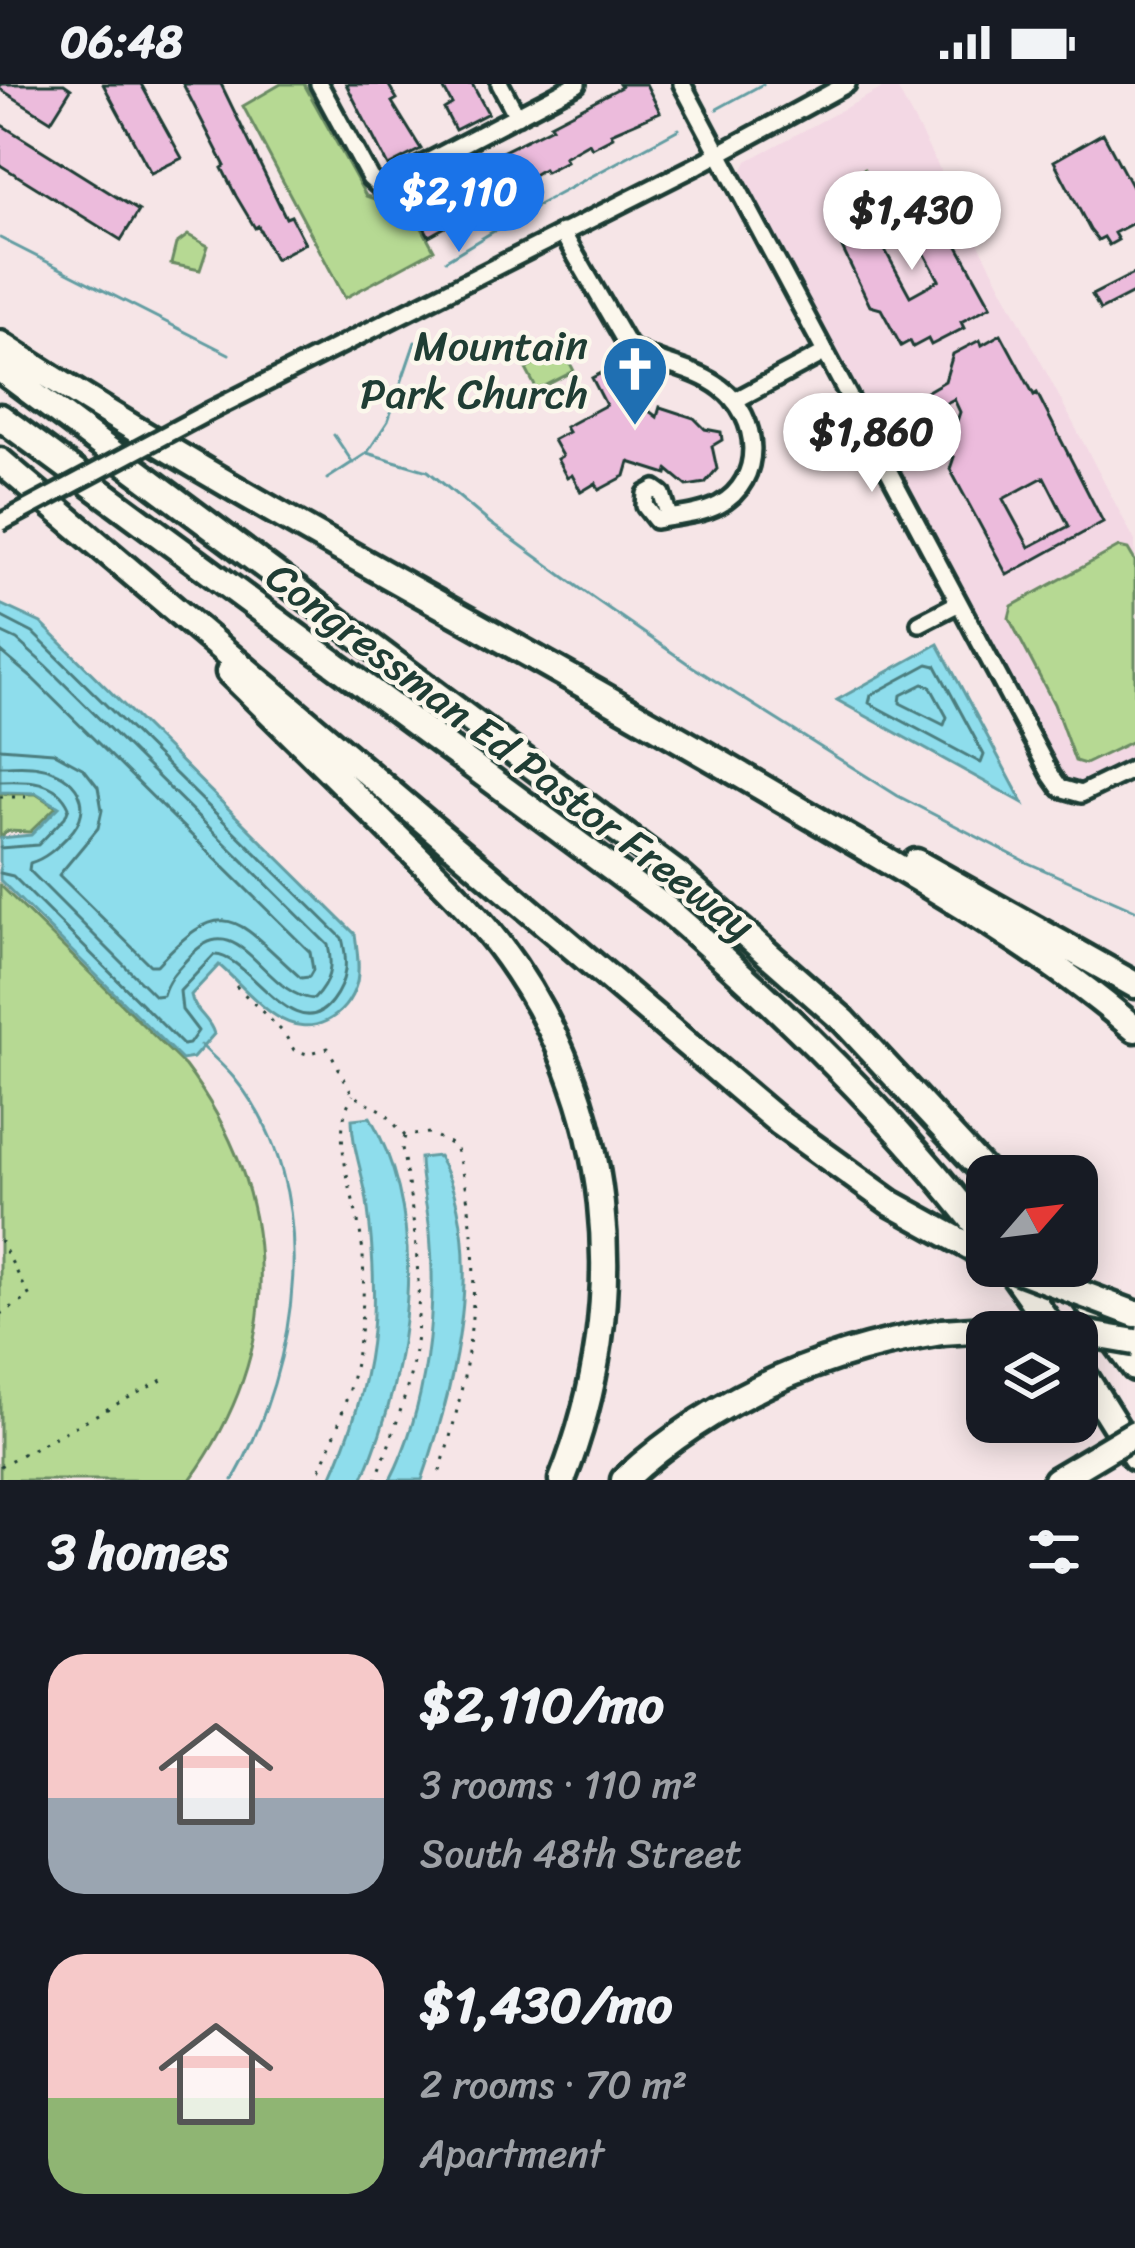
<!DOCTYPE html>
<meta charset="utf-8">
<style>
body{margin:0;font-family:Sriracha,sans-serif;background:#242831;color:#f1f3f6;height:100vh;display:flex;flex-direction:column;font-size:45px;white-space:nowrap}
*{box-sizing:border-box;margin:0}
p{font-size:39px;color:#9ea1a6}
.icon{flex:none;width:66px;height:66px;fill:none;stroke:currentColor;stroke-width:2;stroke-linecap:round;stroke-linejoin:round}
.map{position:relative;height:1396px;overflow:hidden}
.details{display:flex;flex-direction:column;background:#171b24;flex:1}
.details>*{flex:none}
.needle{width:78px;rotate:62deg}
.fabs{position:absolute;left:966px;top:1071px;display:grid;gap:24px}
.fabs a{display:grid;place-items:center;width:132px;height:132px;border-radius:24px;background:#171b24;box-shadow:0 6px 30px #0003;font-size:60px}
.price{position:absolute;translate:-50% -102px;padding:0 27px;border-radius:42px;background:#fff;color:#222;font-size:39px;line-height:78px;filter:drop-shadow(0 3px 6px #0008)}
.price::after{content:'';position:absolute;left:50%;top:72px;width:36px;height:27px;margin-left:-18px;background:inherit;clip-path:polygon(0 0,100% 0,50% 100%)}
.price.current{background:#1a73e8;color:#fff}
ul{padding:0;list-style:none}
li{display:flex;align-items:center;gap:36px;height:300px;padding:0 48px}
li span{display:grid;place-items:center;flex:none;width:336px;height:240px;border-radius:36px;color:#555}
li>.icon{margin-inline-start:auto}
span .icon{width:144px;height:144px;fill:#fffc;stroke-width:1}
li b{font-size:51px}
h2{display:flex;justify-content:space-between;align-items:center;height:144px;padding:0 48px;font-size:51px}
.status{display:flex;justify-content:space-between;align-items:center;height:84px;padding:0 60px;background:#171b24;direction:ltr}
.status svg{height:33px;fill:currentColor}
.map>svg:first-child{display:block}
.built{fill:#f3d8e4}
.green{fill:#b6d993;stroke:#6a8b64;stroke-width:3}
.water{fill:#8eddec;stroke:#629da2;stroke-width:3}
.lines{fill:none;stroke-linecap:round;stroke-linejoin:round}
.shore{stroke:#4b7d7e;stroke-width:3}
.stream{stroke:#629da2;stroke-width:3}
.building{fill:#ecbbdc;stroke:#1f3d34;stroke-width:3;fill-rule:evenodd}
.minor-casing{stroke:#1f3d34;stroke-width:24}
.highway-casing{stroke:#1f3d34;stroke-width:33}
.path{stroke:#1f3d34;stroke-width:3;stroke-dasharray:3 9;stroke-linecap:butt}
.minor{stroke:#fbf7ec;stroke-width:15}
.highway{stroke:#fbf7ec;stroke-width:24}
.minor-bridge-casing{stroke:#1f3d34;stroke-width:24;stroke-linecap:butt}
.highway-bridge-casing{stroke:#1f3d34;stroke-width:33;stroke-linecap:butt}
.minor-bridge{stroke:#fbf7ec;stroke-width:15}
.highway-bridge{stroke:#fbf7ec;stroke-width:24}
.labels{text-anchor:middle;stroke-width:9;stroke-linejoin:round;paint-order:stroke}
.poi-label{font-size:42px;fill:#1f3d34;stroke:#fbf7ec;text-anchor:end}
.street-label{font-size:42px;fill:#1f3d34;stroke:#fbf7ec}
</style>
<div class="status"><b>06:48</b><svg viewBox="0 0 49 12"><path d="M0 12V9h3v3zM5 12V6h3v6zM10 12V3h3v9zM15 12V0h3v12zM26 1h20v11H26zM47 4h2v5h-2z"/></svg></div>
<div class="map">
<svg width="1135" height="1396" viewBox="0 0 1135 1396">
<rect width="100%" height="100%" fill="#f6e5e7"/>
<filter id="ink" filterUnits="userSpaceOnUse"><feTurbulence type="fractalNoise" baseFrequency=".00833" numOctaves="2"/><feDisplacementMap in="SourceGraphic" scale="24" xChannelSelector="R" yChannelSelector="G"/><feConvolveMatrix kernelMatrix="1 2 1 2 8 2 1 2 1" color-interpolation-filters="sRGB"/></filter>
<g filter="url(#ink)">
<path class="built" d="M890,0H895L1135,457V672L1083,699L1065,694L743,97L741,90L747,77Z"/>
<path class="green" d="M281,0H304L366,112L386,119L407,116L434,166L345,214L243,22Z
M864,85L883,121L859,134L840,98Z
M188,151L208,162L200,186L171,180L176,160Z
M563,265L574,287L537,306L526,285Z
M1119,463L1128,465L1135,477V656L1085,680L1075,677L1054,620L1009,534L1012,522Z
M0,710H36L56,723L30,748L7,747L0,753Z
M0,801L185,982C283,1112 286,1263 190,1396H0Z"/>
<path class="water" d="M0,520L41,539L355,850C357,865 360,883 357,898C347,935 310,955 276,932C255,919 238,897 219,881L191,911C194,928 210,934 214,950L193,974L182,976L0,796V754L31,751L59,723L36,709L0,708Z
M938,560L1023,719L837,616Z
M370,1033C432,1141 409,1287 362,1396H330C375,1297 381,1224 367,1117C363,1089 352,1064 352,1035Z
M438,1072C490,1162 454,1304 422,1396H390C427,1324 437,1228 430,1148C428,1123 420,1100 420,1074Z"/>
<g class="lines">
<path class="shore" d="M0,532L33,549L342,854C348,878 347,897 332,917C295,967 248,869 214,871L180,907L182,926L198,947L189,960L183,961L13,792L0,789
M0,548L17,556L46,582L328,861C333,883 330,898 314,915C264,912 239,819 190,872C178,885 168,894 163,911L155,912L29,786L30,779C47,774 57,763 69,751C97,722 76,689 39,683C27,680 13,682 0,682
M0,567L33,595L310,868L313,886L309,893L301,894C237,837 227,806 157,881H150L59,791L98,744L102,726L98,703L84,685L53,668L0,664
M928,580L936,582L984,671L981,679L869,619L871,611Z
M923,600L930,602L947,633L944,641L900,619L901,611Z
M0,697C26,696 57,695 69,723L65,733L38,761L0,764"/>
<path class="stream" d="M717,25L763,0
M0,154L229,270
M446,176L529,126L679,45
M334,351L353,379
M367,369L388,337L415,258
M327,395L367,369L428,387L490,439L592,513L690,581L898,712L1026,778L1135,826
M201,961C212,972 224,982 234,994C326,1104 299,1281 233,1396"/>
</g>
<path class="building" d="M0,0H64L71,5L51,37L0,5Z
M103,0H141L182,74L151,89Z
M183,0H221L286,134L291,132L305,159L275,175L258,142L255,144L236,112L222,84L225,82Z
M346,0H388L397,15L392,18L421,65L388,82Z
M441,0H472L488,29L455,46L444,25L452,20Z
M619,0H646L660,28L611,49L613,53L592,64L589,59L564,73L566,77L545,88L543,85L499,112L497,109L469,124L472,128L429,152L415,127L424,122L421,115L434,108L432,103L552,43L550,40L621,3Z
M0,40L139,127L121,156L0,81Z
M1103,49L1135,109V138L1114,149L1118,156L1109,161L1104,153L1098,156L1090,146L1054,77Z
M910,109L935,154L949,146L991,222L961,238L964,244L931,261L928,255L913,263L910,257L901,262L881,225L870,222L835,149ZM903,156L910,169L921,163L939,196L910,212L885,166Z
M1135,189V208L1100,226L1092,211Z
M1001,250L1034,311L1037,309L1103,438L1007,491L950,385L954,373L946,370L960,328L954,315L937,324L927,321L921,311L945,297L953,270L980,256L982,261ZM1044,393L1069,442L1029,463L1003,415Z
M617,281L637,318L657,333L660,323L694,334L705,345L721,348L722,356L712,362L717,385L705,399L687,402L668,386L667,390L629,378L625,392L599,406L596,399L581,408L572,391L567,394L557,375L562,372L553,356L568,348L565,343L606,321L592,294Z"/>
<g class="lines">
<g class="minor-casing">
<path id="minor" d="M319,0L370,94L380,103L577,0
M500,0L517,32
M682,0L1051,691L1060,704L1081,710L1135,684
M562,148L628,262C656,281 694,283 721,304C760,333 765,396 719,421C700,431 676,432 656,436L645,422L646,410L655,405L662,410L669,433
M734,317L824,269
M208,328L698,81L847,0
M920,539L959,519"/>
</g>
<g class="highway-casing">
<path id="highway" d="M0,260C253,426 525,562 785,717C903,787 1031,855 1135,945
M0,285L677,790L844,937L988,1092
M0,333L668,826C784,926 893,1032 987,1154
M0,377L780,1039L891,1119L987,1172
M229,588C281,639 333,690 385,741C424,780 465,817 498,860C616,1015 633,1218 562,1396
M916,778L1135,901
M1008,1182L1055,1248
M1061,1182L1135,1284
M1077,1280L1135,1373
M624,1396C714,1313 822,1267 942,1248
M1056,1396L1078,1383"/>
</g>
<path class="path" d="M0,713H26
M236,902L284,949L294,966L307,970L328,964L353,1011L383,1027L405,1052L429,1049L455,1062C489,1173 473,1287 437,1396
M0,1156L30,1213L0,1230
M0,1382L162,1296
M315,1396C349,1328 367,1249 363,1172C361,1122 325,1054 353,1011
M376,1396C395,1344 417,1288 418,1233C420,1177 412,1119 402,1064L405,1052"/>
<use href="#minor" class="minor"/>
<use href="#highway" class="highway"/>
<g class="minor-bridge-casing">
<path id="minor-bridge" d="M0,439L208,328"/>
</g>
<g class="highway-bridge-casing">
<path id="highway-bridge" d="M1008,1182L1135,1230
M942,1248L1003,1244L1076,1248
M1077,1248L1135,1258
M1078,1383L1135,1349"/>
</g>
<use href="#minor-bridge" class="minor-bridge"/>
<use href="#highway-bridge" class="highway-bridge"/>
</g>
</g>
<defs>
<g id="church-pin" transform="scale(3.45)"><path d="M0 17L-7.5 6A9.5 9.5 0 1 1 7.5 6Z" fill="#1f6fb2" stroke="#fbf7ec"/><path d="M-1.2-6h2.4v3.5h3.3v2.4h-3.3V6h-2.4V-.1h-3.3v-2.4h3.3Z" fill="#fff"/></g>
</defs>
<g fill-rule="evenodd">
<use href="#church-pin" x="635" y="285"/>
</g>
<g class="labels">
<g class="poi-label">
<text x="588" y="276">Mountain<tspan x="588" dy="48">Park Church</tspan></text>
</g>
<g class="street-label">
<text transform="translate(511 666) rotate(37)" y="15">Congressman Ed Pastor Freeway</text>
</g>
</g>
</svg>
<div class="fabs">
<a><svg class="needle" viewBox="-14 -14 28 28"><path d="M0-13l5 13h-10z" fill="#e53935"/><path d="M0 13l5-13h-10z" fill="#9ea1a6"/></svg></a>
<a><svg class="icon" aria-label="layers" viewBox="0 0 24 24"><path d="M12 4l9 5-9 5-9-5zM3 14l9 5 9-5"/></svg></a>
</div>
<b class="price current" style="left:459px;top:171px">$2,110</b>
<b class="price" style="left:912px;top:189px">$1,430</b>
<b class="price" style="left:872px;top:411px">$1,860</b>
</div>
<section class="details">
<h2>3 homes<svg class="icon" aria-label="filters" viewBox="0 0 24 24"><path d="M4 7h16M4 17h16"/><circle cx="9" cy="7" r="2"/><circle cx="15" cy="17" r="2"/></svg></h2>
<ul>
<li><span style="background:linear-gradient(#f6c9c9 60%,#9aa5b1 0)"><svg class="icon" aria-label="home" viewBox="0 0 24 24"><path d="M3 11l9-7 9 7M6 9v11h12V9"/></svg></span><div><b>$2,110/mo</b><p>3 rooms · 110 m²</p><p>South 48th Street</p></div></li>
<li><span style="background:linear-gradient(#f6c9c9 60%,#8fb573 0)"><svg class="icon" aria-label="home" viewBox="0 0 24 24"><path d="M3 11l9-7 9 7M6 9v11h12V9"/></svg></span><div><b>$1,430/mo</b><p>2 rooms · 70 m²</p><p>Apartment</p></div></li>
</ul>
</section>
